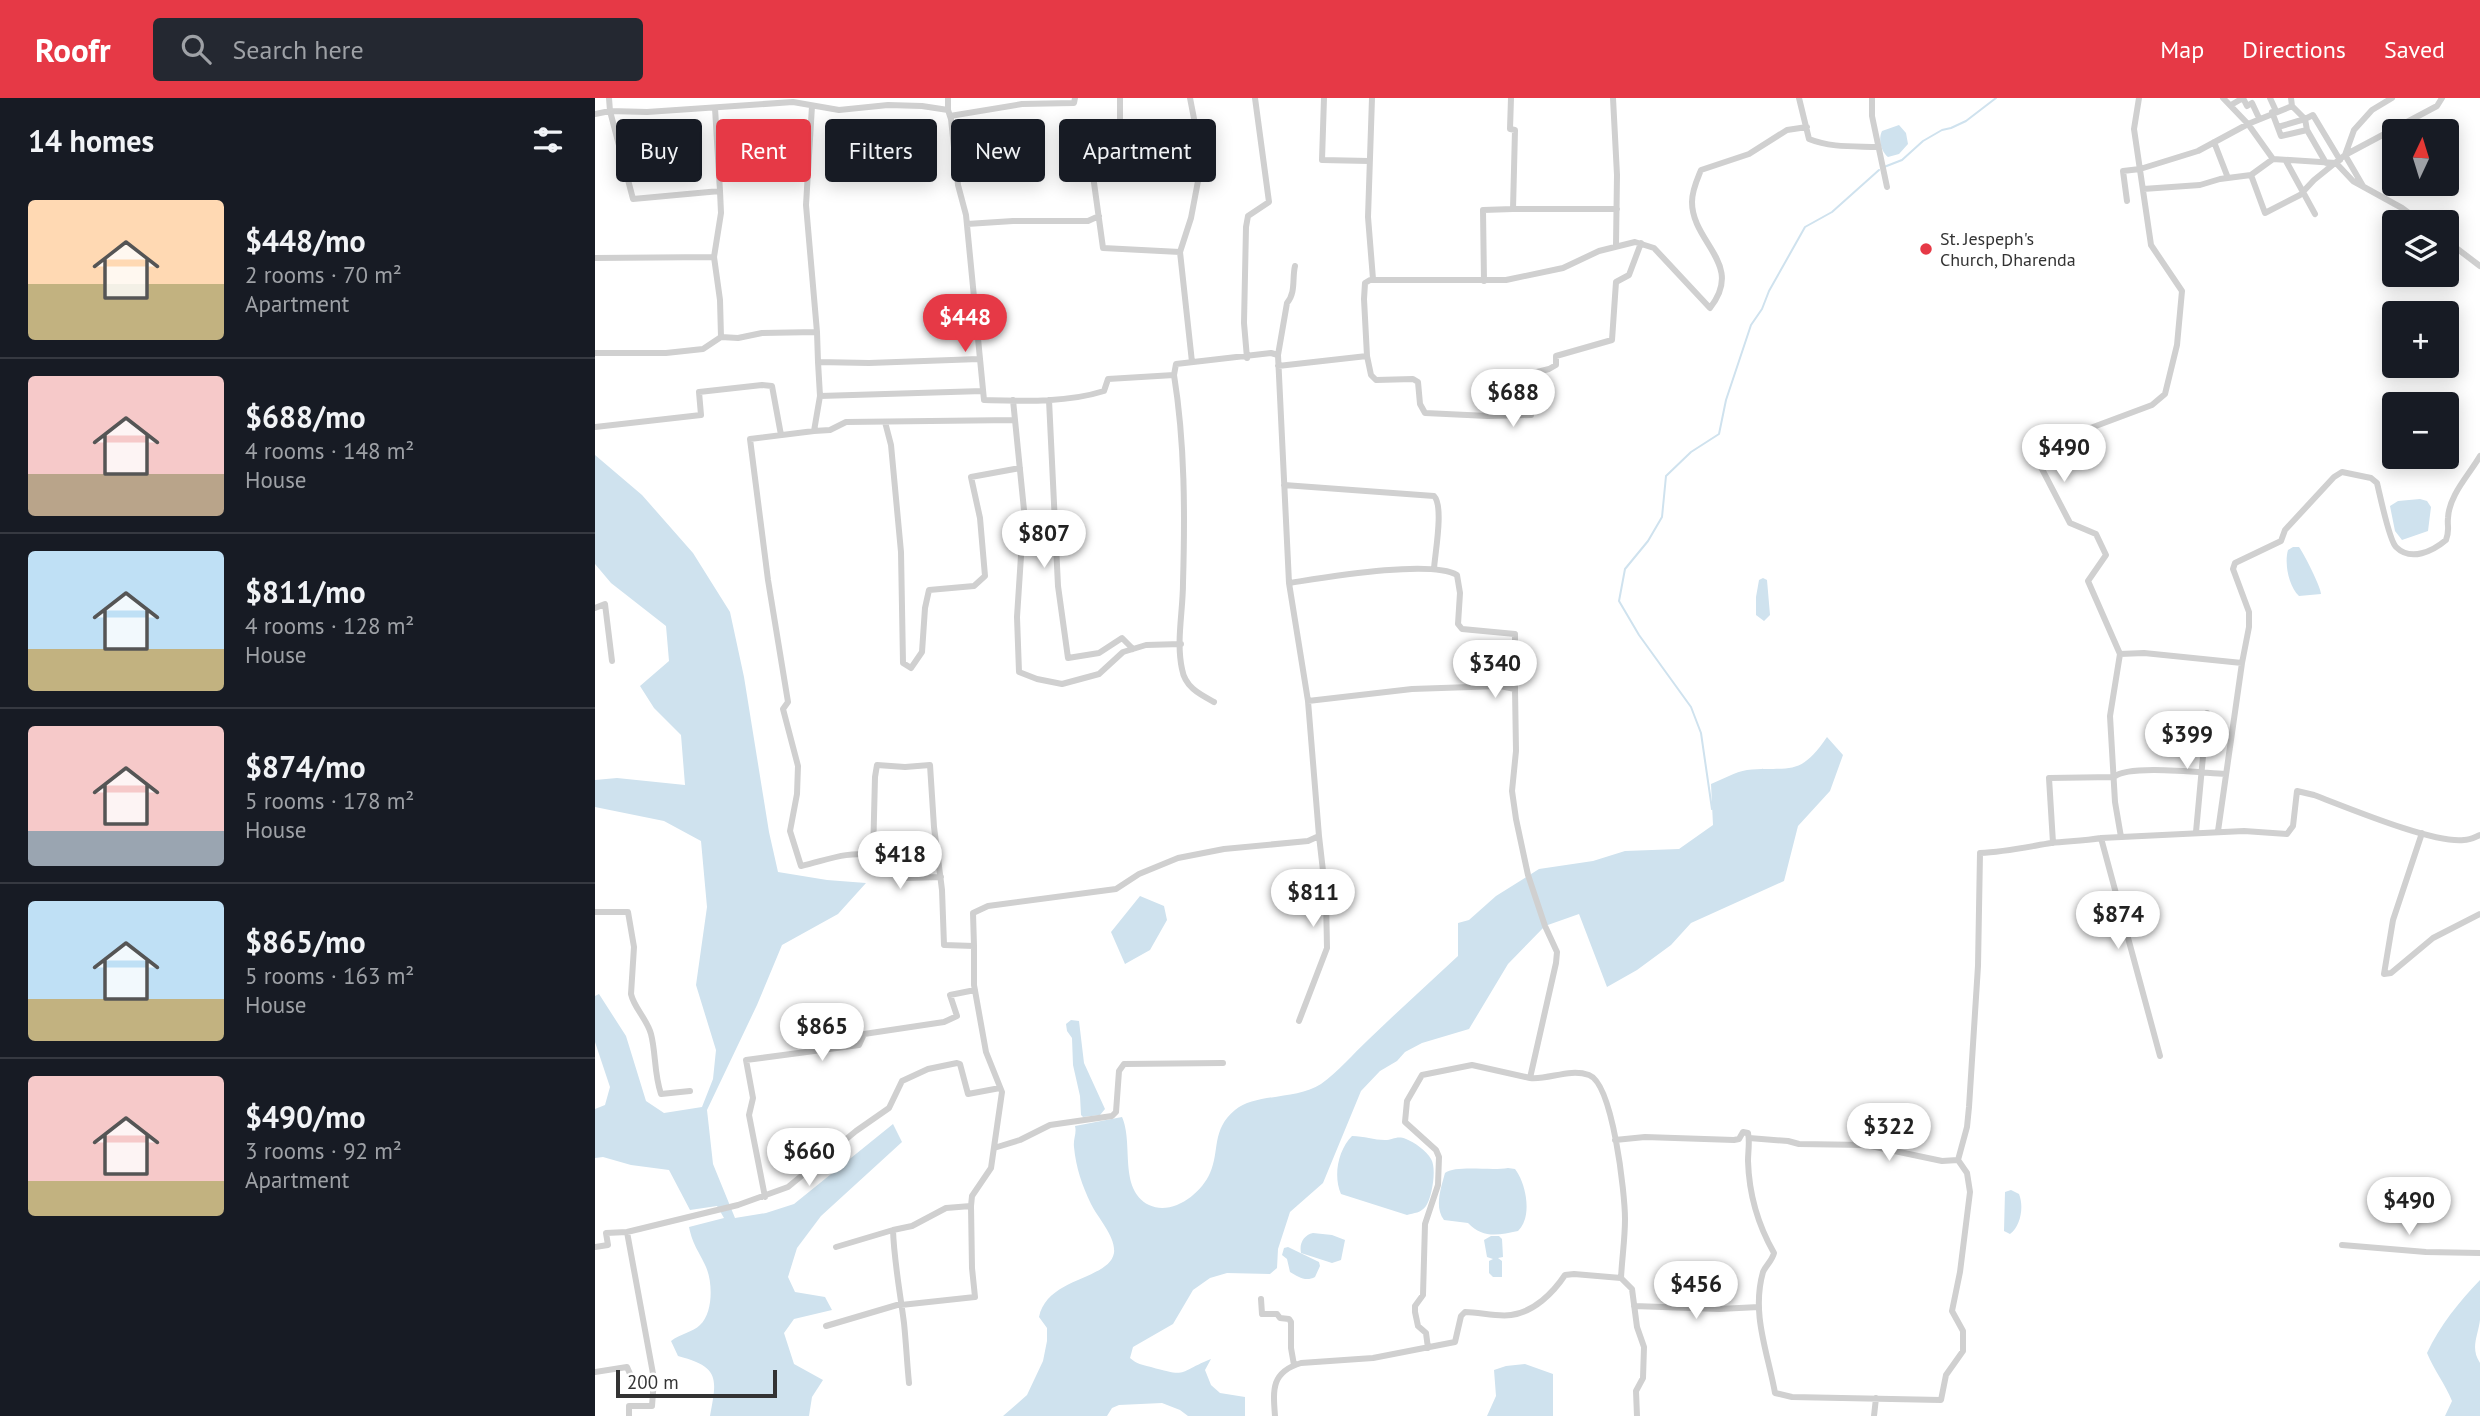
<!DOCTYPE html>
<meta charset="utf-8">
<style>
body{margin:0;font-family:"PT Sans",sans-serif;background:#242831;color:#f1f3f6;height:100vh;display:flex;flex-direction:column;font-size:26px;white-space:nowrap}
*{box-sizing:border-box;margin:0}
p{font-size:23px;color:#9ea1a6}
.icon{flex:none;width:38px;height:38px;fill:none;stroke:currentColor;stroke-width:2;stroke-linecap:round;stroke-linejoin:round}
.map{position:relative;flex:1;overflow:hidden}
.details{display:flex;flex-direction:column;background:#171b24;width:595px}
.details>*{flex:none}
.hud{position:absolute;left:21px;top:21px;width:665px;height:63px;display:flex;gap:14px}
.needle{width:46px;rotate:4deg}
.fabs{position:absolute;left:1787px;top:21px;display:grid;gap:14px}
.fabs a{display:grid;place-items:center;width:77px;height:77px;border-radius:7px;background:#171b24;box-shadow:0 4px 18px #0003;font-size:35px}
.scale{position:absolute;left:21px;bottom:18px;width:161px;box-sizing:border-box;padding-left:7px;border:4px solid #333;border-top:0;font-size:19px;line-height:24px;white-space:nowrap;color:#333;-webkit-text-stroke:5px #fff;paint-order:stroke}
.price{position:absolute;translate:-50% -60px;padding:0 16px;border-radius:24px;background:#fff;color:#222;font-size:23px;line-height:46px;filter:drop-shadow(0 2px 4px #0008)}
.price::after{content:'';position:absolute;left:50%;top:42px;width:21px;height:16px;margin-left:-10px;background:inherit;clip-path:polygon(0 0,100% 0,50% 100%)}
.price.selected{background:#e63946;color:#fff}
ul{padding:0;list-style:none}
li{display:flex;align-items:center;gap:21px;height:175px;padding:0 28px}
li+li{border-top:2px solid #363941}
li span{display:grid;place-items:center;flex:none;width:196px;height:140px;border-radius:7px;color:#555}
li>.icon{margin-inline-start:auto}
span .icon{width:84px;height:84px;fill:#fffc;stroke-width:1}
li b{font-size:30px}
h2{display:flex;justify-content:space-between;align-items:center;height:84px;padding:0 28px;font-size:30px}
.tag{padding:0 24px;border-radius:7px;background:#171b24;box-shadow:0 4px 18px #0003;font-size:24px;line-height:63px}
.tag.selected{background:#e63946;color:#fff}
header{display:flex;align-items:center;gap:42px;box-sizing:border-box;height:98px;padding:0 35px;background:#e63946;color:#fff}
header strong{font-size:33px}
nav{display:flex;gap:38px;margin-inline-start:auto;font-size:24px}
.search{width:490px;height:63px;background:#242831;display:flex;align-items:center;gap:18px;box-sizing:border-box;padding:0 24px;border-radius:7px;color:#9ea1a6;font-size:26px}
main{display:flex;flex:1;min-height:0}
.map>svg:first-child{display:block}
.water{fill:#cfe2ee}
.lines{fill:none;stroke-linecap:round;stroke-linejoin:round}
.stream{stroke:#cfe2ee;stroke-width:2}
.minor{stroke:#d0d0d0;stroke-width:6}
.poi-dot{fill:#e63946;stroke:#fff;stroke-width:2.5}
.labels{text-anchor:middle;stroke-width:7;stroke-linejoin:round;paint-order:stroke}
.poi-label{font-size:18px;fill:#333;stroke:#fff;text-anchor:start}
</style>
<header>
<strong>Roofr</strong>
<div class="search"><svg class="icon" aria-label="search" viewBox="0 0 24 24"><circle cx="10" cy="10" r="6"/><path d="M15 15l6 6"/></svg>Search here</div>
<nav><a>Map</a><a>Directions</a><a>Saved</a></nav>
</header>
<main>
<section class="details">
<h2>14 homes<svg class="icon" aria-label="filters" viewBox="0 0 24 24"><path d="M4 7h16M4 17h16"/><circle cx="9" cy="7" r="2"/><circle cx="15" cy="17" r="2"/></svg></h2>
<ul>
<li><span style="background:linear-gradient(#ffd9b3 60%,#c2b280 0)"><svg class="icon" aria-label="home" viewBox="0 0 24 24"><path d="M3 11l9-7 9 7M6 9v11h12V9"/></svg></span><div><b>$448/mo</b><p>2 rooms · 70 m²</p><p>Apartment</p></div></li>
<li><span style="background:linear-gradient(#f6c9c9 70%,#b9a48a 0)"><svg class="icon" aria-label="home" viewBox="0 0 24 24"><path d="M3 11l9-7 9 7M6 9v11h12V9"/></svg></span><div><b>$688/mo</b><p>4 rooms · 148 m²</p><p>House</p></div></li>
<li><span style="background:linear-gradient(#bfe0f5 70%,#c2b280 0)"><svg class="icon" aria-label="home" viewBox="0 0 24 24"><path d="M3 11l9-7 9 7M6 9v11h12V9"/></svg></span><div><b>$811/mo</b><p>4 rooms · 128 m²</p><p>House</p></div></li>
<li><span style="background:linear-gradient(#f6c9c9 75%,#9aa5b1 0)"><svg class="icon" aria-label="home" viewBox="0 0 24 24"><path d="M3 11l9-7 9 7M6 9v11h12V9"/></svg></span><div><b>$874/mo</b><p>5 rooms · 178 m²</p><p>House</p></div></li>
<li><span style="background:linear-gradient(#bfe0f5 70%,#c2b280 0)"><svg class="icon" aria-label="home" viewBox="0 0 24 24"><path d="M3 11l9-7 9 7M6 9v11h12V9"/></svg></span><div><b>$865/mo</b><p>5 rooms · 163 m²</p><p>House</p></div></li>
<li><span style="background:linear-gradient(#f6c9c9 75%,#c2b280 0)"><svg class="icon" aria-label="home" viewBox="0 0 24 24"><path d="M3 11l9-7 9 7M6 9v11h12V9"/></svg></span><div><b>$490/mo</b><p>3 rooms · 92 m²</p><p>Apartment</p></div></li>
</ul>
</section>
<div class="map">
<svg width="1885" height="1318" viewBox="0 0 1885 1318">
<rect width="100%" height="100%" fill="#fff"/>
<path class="water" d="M1304,27L1311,35L1313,46L1304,56L1293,59C1286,54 1283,41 1287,33Z
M0,357L47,397L98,455L135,514L149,579L174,734L183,774L232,782L271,785L243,816L187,847L162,907L112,1012L118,1066L140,1120L171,1115L199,1106L298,1026L307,1044L226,1118L202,1150L193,1179L200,1194L230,1199L237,1212L199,1221L189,1235L199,1266L228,1282L217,1299L214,1318H115C122,1280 125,1269 83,1258L76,1243C85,1236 98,1234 105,1227C118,1215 118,1185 111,1169C104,1153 98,1148 94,1129L129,1120L122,1108L95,1112L74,1072L36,1067L8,1059L0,1060V1011L10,1007L15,989L0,944V898L4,896L31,938L51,1003L69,1015L107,1009L118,981L121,952L101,887L112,809L106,743L69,723L0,709V682L22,680L90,687L86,637L59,610L45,588L74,563L71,528L16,485L0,466Z
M1825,401L1832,403L1836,409L1833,433L1807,442L1800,433L1795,408L1803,403Z
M1698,449H1704C1709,456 1726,489 1726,496L1704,498C1694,488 1689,466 1693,452Z
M1168,480L1172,482L1175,517L1169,523L1161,517V499L1164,482Z
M1232,639L1248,657L1235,693L1203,728L1189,783L1096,825L1076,847L1042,872L1012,889L984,816L950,828L913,866L874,931L827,945L810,954L802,963L785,973L766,993L728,1085L695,1114L683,1151L682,1170L675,1176L632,1175L615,1180L598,1192L578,1226L538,1249L535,1260C542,1266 547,1267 556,1269C594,1280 583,1274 616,1261L610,1272L616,1287L625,1295L650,1299V1318H593L585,1312L567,1305L524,1307L517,1310L512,1318H408L432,1297L448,1263L452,1243V1230L444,1219C452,1179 514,1182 519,1155C521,1139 503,1120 496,1106C487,1087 481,1070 479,1049C478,1041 482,1035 480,1028L527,1019C539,1046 523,1091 554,1107C577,1118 606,1096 615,1075C625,1053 616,1032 640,1012C661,995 702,1002 726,986C743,974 758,956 773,942C803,913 833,886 863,858V825L874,822L901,798L944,771L998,763L1030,753L1084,751L1118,727L1116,686C1128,681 1140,674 1152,672C1195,668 1204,680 1232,639Z
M545,798L569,808L572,822L555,852L530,866L516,834Z
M476,922L484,923L489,965L510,1011L505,1017L488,1019L486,1017L485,998L478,967L477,940L472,933L471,926Z
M757,1038C769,1038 779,1042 790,1042C798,1042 802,1037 811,1041C819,1044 832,1053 836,1061C842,1070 837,1099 831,1108C826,1115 819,1115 812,1117L746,1096C738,1078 743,1052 757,1038Z
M913,1070L920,1071C931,1085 938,1119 923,1133C904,1137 888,1141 873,1125L849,1122C839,1109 846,1090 850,1075C860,1067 896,1073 913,1070Z
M1416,1092L1424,1096C1429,1108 1426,1128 1415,1136L1409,1133L1410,1094Z
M718,1135L737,1137L750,1142L746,1162L737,1165L706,1155C704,1145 709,1137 718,1135Z
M896,1138H904L907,1141L908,1159L903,1160L907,1163V1179H898L894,1175V1163L898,1161L892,1159L889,1142Z
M693,1149L724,1164L725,1168L720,1179C711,1184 703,1179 695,1174L692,1161L687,1157L689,1150Z
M1885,1182C1885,1195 1885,1209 1885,1222C1883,1238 1875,1250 1885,1265V1318H1850L1857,1303C1850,1286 1839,1272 1832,1255C1845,1227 1864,1204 1885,1182Z
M930,1266L958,1276V1318H892L901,1298L899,1272L911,1268Z"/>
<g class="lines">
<path class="stream" d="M1289,69L1307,62L1328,43L1347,32L1356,30L1371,23L1401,0
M1117,711L1106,635L1096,609L1044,537L1024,503L1030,471L1053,443L1067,419L1071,378L1096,354L1124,336L1131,302L1156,227L1167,211L1174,193L1210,129L1237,114L1284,72"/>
<path class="minor" d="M14,0L15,13L52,14L198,4L244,12L293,7L327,8L353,12L356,21L363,87L371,117L389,302C428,303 471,305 509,293L513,281L579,277C590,345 590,416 588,485C588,514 581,543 587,571C590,589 604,596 619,604
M353,0V12
M525,0V37L497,32L492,34L508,150L585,154L597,264
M729,0L727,62L774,63
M777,0L773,119L778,181
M916,0L915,31L920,32L918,111H1022
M1018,0L1022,77L1021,147
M1204,0L1214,41C1236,50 1260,48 1283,49
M1277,0V18L1292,89
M1628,0L1653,26L1678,61L1741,65L1758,83L1807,110L1826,124
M1675,0L1681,13
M1797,0L1777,12L1759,32L1750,57L1842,8L1847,0
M1636,7L1648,0L1652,8L1657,5L1664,20
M1697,8L1710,21L1718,17L1745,62
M120,10L125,93
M1677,14L1686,38L1712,32L1731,65
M0,16L15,13L38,101L125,93L126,115L119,159L125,202L126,239L143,240L167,235L222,234L211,107L217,8
M355,18L427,6L479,5L480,0
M1683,29L1710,21L1712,32
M1619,44L1633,80
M1678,61L1656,77L1670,115L1705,97L1719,82L1750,57L1768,88
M1691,63L1720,116
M1548,91L1605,87L1625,81L1656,77
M1532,103L1528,73L1545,71L1603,53L1653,26L1697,8L1696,0
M372,126L418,123H493L504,118
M1852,143L1885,168
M585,154L596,120L607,62L595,0
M0,160L119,159
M889,183L888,112L918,111
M222,234L223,264L274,265L384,261
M0,255H71L108,251L126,239
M683,257L692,205C701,195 697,180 700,168
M772,258L769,201L770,185L775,182H911L968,170L1004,153L1040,144L1059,150L1115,210C1150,166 1097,145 1097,104C1097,92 1102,82 1106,72L1154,56L1192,32L1212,29
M652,260L649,225L651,129L653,118L674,104L660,0
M223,264L225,298L219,333L155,341L173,482L193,604L188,611L203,668L202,696L195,733L206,768C230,763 253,752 278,758L280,679L282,667L310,669L335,667L339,729L347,792L349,847L379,848V887L391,954L407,994L396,1070L377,1098L376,1108
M683,268L772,258L776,277L781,282L818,281L823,284L825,306L830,315L893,318L936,317L934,276L954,271L961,267V258L1017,242L1021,184L1034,177L1046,145
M225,298L388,293
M418,302L420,322
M454,302L463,488L473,560L504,555L527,540L538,551
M290,324L296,347L306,454L308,565L316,570L327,554L330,510L334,492L379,488L390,478L385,420L376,379L425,370
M0,329L106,317L104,294L167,287L177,288L186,337
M219,333L235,332L251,324L420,322L429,412L422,519L424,574L442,581L467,586L504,576L528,554L551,547L586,546
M689,387L839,398C849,408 840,455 839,471
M694,485C727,480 835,461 862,477L865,495L863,526L867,531L920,536V591
M0,510L10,506L17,563
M1525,556L1549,555L1647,565L1623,733
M1647,565L1654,529V514L1638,471L1640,465L1686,443L1690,432L1739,379L1747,374L1776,380L1782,385C1785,397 1794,442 1801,449C1816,464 1838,453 1851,442C1855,431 1852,429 1853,420C1854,397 1874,377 1885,358
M713,603L817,591L905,588L920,591L921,653L917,693L921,721L933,777L950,828L962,854L961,865L935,980L877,967L827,977L812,1003L810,1024L841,1052L844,1059L843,1087L830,1126L828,1197L820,1208V1214L823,1228L831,1235L833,1250
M1601,734L1612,615
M1827,735L1798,822L1789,876L1796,875L1838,840L1885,816
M1526,739L1520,704L1515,618L1525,556L1493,483L1511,457L1501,436L1475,425L1435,348L1466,341L1557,307L1570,296L1582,247L1587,193L1556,147L1539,31L1544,0
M1506,740L1565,958
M1458,745L1454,680L1519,679C1534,666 1607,675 1630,676
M278,758L309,772L310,780L346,779
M0,814H33L39,849L36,896C39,910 52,921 56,936C61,955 59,976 66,996L95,993
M379,848L378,815L393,808L521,791L544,776L583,760L629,751L713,743L724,738L713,603L694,485L683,257L676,255L581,266L579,277
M704,923L732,850L731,799L724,738
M935,980C954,982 974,970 994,977C1018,986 1030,1096 1030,1121C1030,1141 1027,1160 1026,1180L1037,1191L1042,1229L1049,1249L1048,1280L1041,1293L1042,1318
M1154,1040L1193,1043L1204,1046L1271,1047L1347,1063L1363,1062L1372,1029L1374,1009L1383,868L1385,755C1409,754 1432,749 1456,745C1473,743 1489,743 1506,740L1649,733L1692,736L1698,728L1702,693L1719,697C1751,709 1839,746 1869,742C1875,742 1880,739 1885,737
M1020,1042L1050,1039L1139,1042L1144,1041L1148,1034L1153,1035C1155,1044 1153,1053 1153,1063C1154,1096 1163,1127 1179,1155C1177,1163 1171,1167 1168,1174C1156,1216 1173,1255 1180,1295L1197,1299L1346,1302L1351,1277L1368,1253V1233L1357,1213L1365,1174L1375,1094L1372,1075L1363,1062
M399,1050L425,1042L455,1027L517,1018L521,1014L524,973L529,966L628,965
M170,1099L154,1017L158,1000L151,962L264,947L269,936L349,924L362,918L355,897L380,892
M32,1134L59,1281
M1747,1147L1831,1154L1885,1155
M0,1149L13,1147L11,1135L32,1134L143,1107L193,1089L261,1033L294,1010L307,983L333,971L362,965L365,966L373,996L405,990
M241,1149L298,1132
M666,1201L667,1216H682L685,1220L694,1221L696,1224V1250L699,1267
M1039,1208L1124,1211L1164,1209
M231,1228L302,1207H306L380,1199L377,1170L376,1108L351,1110L317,1128L298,1132C299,1163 305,1194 309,1225C311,1244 312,1265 314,1285
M0,1274L32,1269L39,1285L59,1281L57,1308H34V1318
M680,1318C678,1292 676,1274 706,1265L778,1260L860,1244L866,1218L870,1214C885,1214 901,1219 916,1217C939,1214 958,1195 970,1177L979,1176L1026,1180
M1279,1318L1281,1300"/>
</g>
<circle class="poi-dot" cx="1331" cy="151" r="7"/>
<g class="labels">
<g class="poi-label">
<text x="1345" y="147">St. Jespeph's<tspan x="1345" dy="21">Church, Dharenda</tspan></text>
</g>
</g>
</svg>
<div class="fabs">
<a><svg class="needle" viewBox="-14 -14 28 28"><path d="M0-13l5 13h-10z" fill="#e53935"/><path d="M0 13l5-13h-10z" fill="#9ea1a6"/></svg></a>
<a><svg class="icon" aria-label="layers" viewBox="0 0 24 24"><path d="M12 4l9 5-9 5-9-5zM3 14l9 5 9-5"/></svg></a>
<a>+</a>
<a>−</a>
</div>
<div class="scale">200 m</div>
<b class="price selected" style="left:370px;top:256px">$448</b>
<b class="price" style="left:918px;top:331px">$688</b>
<b class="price" style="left:1469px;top:386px">$490</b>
<b class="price" style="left:449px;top:472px">$807</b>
<b class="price" style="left:900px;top:602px">$340</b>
<b class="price" style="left:1592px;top:673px">$399</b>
<b class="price" style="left:305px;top:793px">$418</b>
<b class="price" style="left:718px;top:831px">$811</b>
<b class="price" style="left:1523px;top:853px">$874</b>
<b class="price" style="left:227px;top:965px">$865</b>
<b class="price" style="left:1294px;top:1065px">$322</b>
<b class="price" style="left:214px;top:1090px">$660</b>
<b class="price" style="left:1814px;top:1139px">$490</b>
<b class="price" style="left:1101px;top:1223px">$456</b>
<div class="hud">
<a class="tag">Buy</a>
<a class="tag selected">Rent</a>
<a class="tag">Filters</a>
<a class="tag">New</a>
<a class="tag">Apartment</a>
</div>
</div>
</main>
